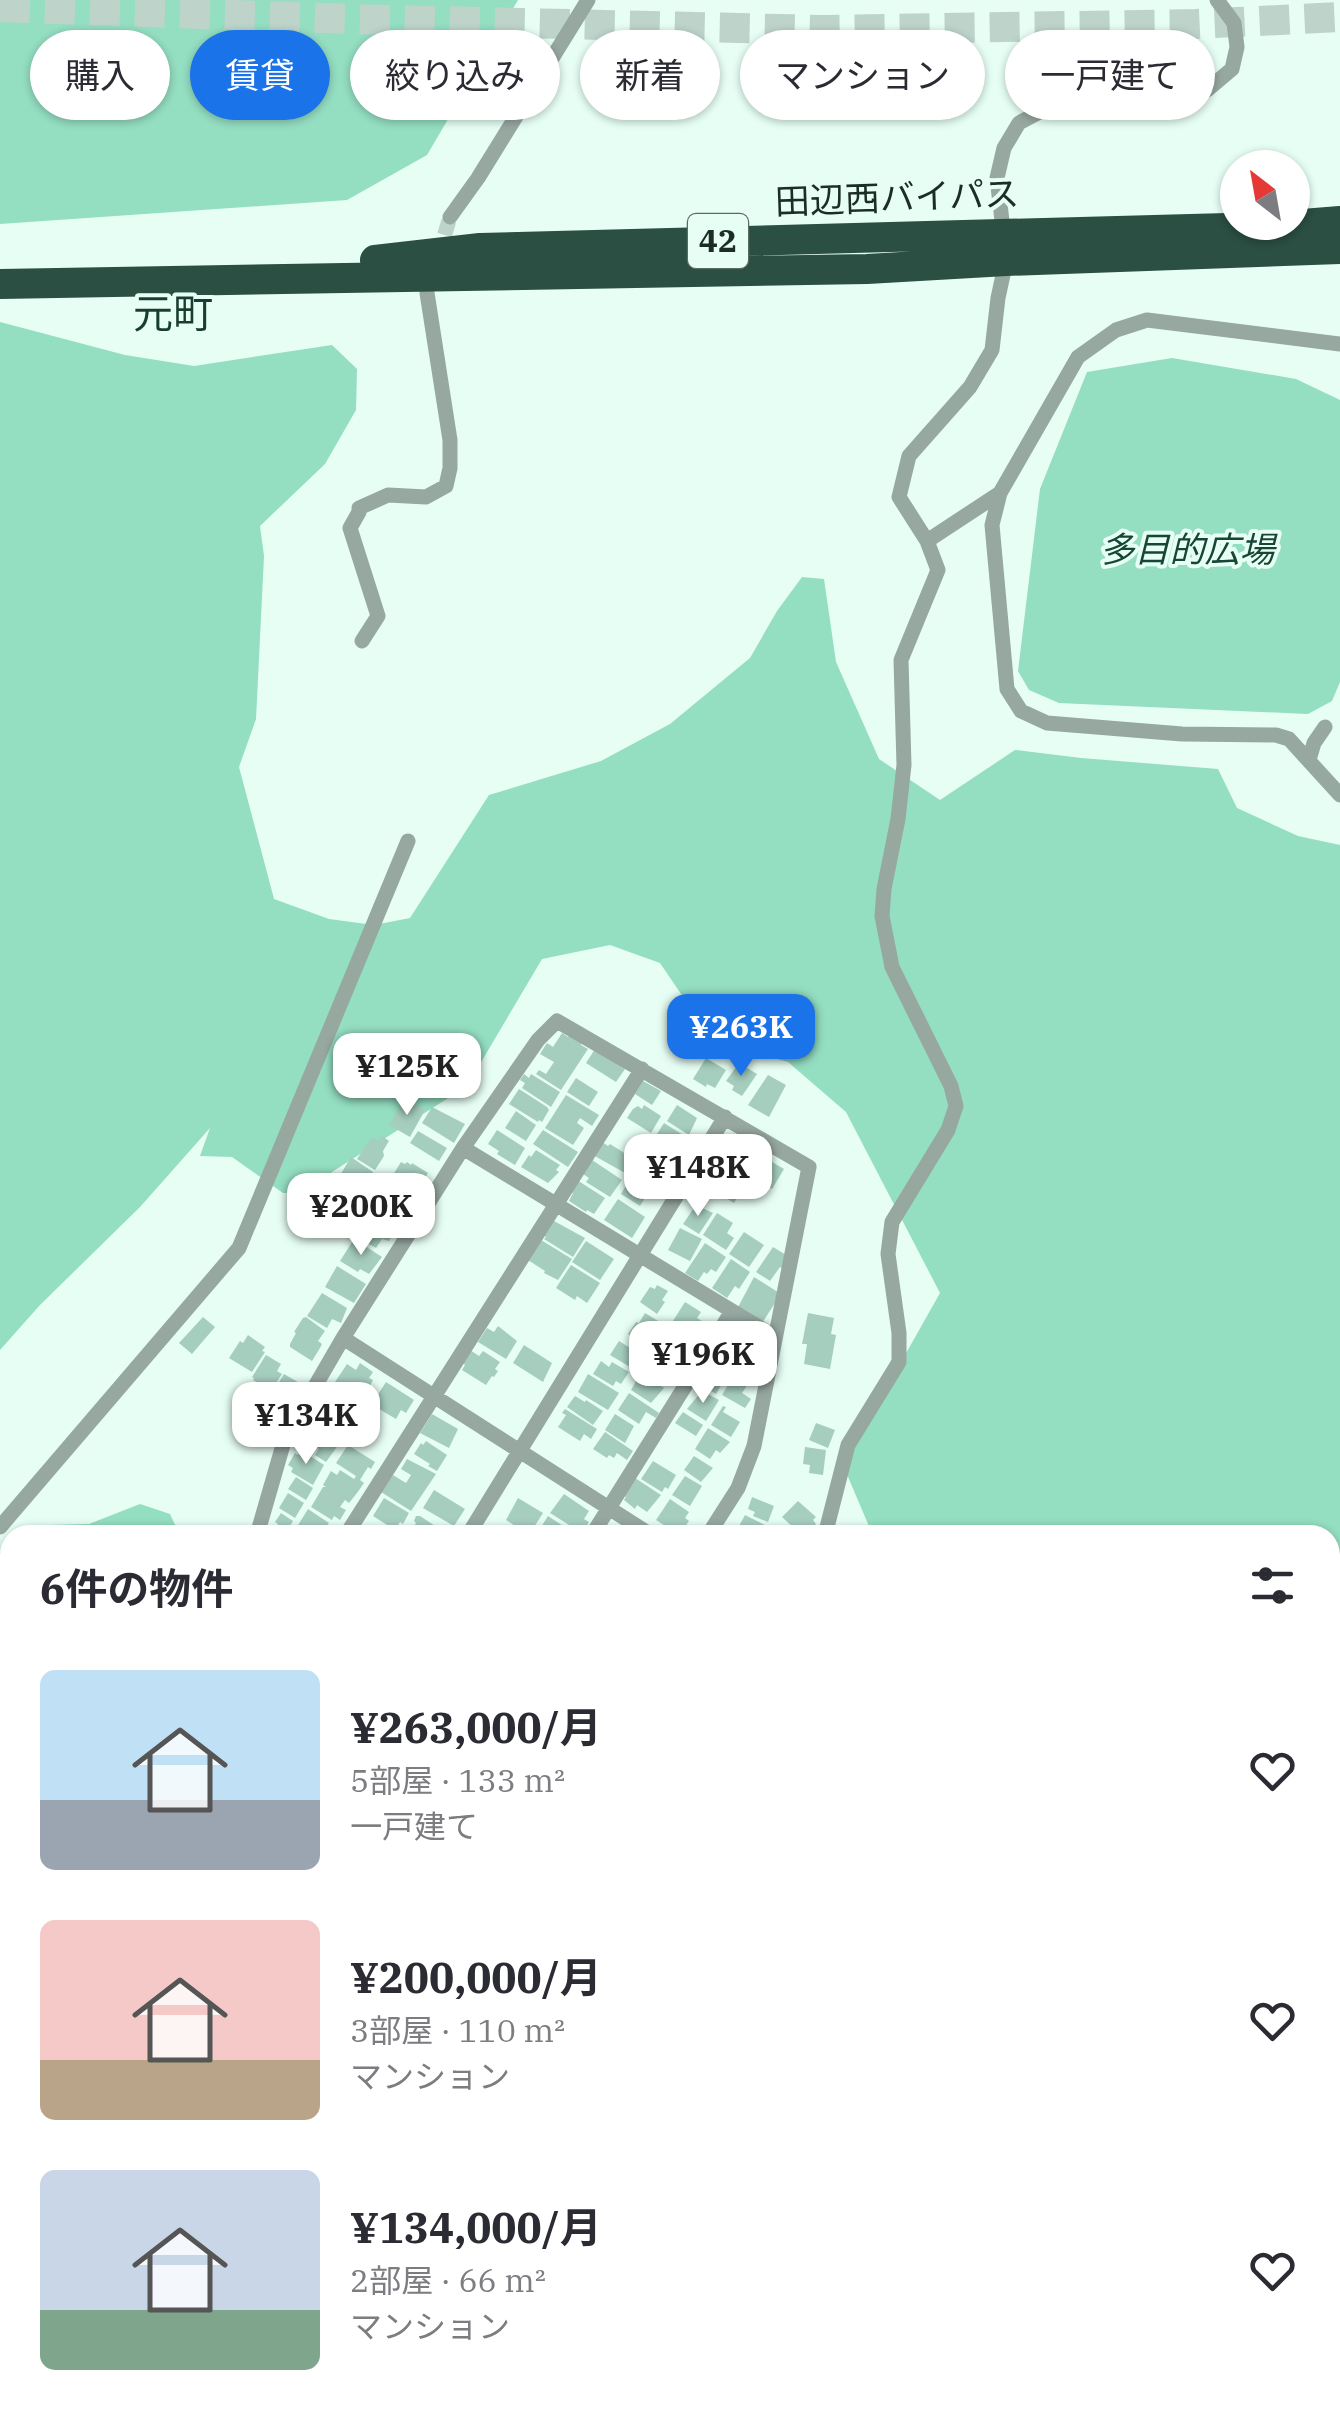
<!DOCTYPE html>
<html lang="ja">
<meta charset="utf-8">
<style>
body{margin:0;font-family:"IBM Plex Serif","Noto Sans JP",serif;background:#f2f2f3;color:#2b2b33;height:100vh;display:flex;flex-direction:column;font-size:38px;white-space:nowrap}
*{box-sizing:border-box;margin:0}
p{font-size:32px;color:#7c7c81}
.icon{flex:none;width:55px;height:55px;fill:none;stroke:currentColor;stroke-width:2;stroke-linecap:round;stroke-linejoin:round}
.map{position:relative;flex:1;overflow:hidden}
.sheet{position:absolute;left:0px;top:1525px;width:1340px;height:892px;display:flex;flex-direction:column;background:#fff;border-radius:30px 30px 0 0;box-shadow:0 2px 8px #0004}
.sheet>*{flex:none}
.hud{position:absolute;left:30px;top:30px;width:1280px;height:90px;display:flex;gap:20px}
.needle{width:65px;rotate:329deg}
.tools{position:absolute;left:1220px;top:150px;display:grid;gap:20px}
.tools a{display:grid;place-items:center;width:90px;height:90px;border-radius:50%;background:#fff;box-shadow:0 2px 8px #0004;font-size:50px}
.price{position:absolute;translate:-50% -85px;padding:0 22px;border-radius:20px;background:#fff;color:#222;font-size:32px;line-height:65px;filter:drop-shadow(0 2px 5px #0008)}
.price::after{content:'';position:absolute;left:50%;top:60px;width:30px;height:22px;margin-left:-15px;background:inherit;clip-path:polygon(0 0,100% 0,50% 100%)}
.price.active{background:#1a73e8;color:#fff}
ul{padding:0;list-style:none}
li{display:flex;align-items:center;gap:30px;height:250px;padding:0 40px}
li span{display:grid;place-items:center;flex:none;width:280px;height:200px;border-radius:15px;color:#555}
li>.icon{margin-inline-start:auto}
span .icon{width:120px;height:120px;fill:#fffc;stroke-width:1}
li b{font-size:42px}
h2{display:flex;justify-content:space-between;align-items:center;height:120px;padding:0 40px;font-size:42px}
.chip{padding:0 35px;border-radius:45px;background:#fff;box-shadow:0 2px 8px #0004;font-size:35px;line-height:90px}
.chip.active{background:#1a73e8;color:#fff}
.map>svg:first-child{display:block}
.green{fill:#94dec2}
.building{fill:#a6cebe}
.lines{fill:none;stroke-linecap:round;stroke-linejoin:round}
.street-tunnel{stroke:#bed4cb;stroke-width:15;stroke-dasharray:15 8;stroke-linecap:butt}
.highway-tunnel{stroke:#bed4cb;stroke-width:30;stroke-dasharray:30 15;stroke-linecap:butt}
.street{stroke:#97a8a1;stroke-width:15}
.secondary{stroke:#698177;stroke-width:22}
.highway{stroke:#2b4f42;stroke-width:30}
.labels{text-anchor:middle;stroke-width:8;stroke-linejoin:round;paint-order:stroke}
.shield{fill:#e6fef4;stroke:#596b64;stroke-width:2.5}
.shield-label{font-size:32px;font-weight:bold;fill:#1c2c26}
.street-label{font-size:35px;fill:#1c2c26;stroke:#e6fef4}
.park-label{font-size:35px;font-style:italic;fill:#174637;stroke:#e6fef4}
.quarter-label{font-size:40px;fill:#193d30;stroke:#e6fef4}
</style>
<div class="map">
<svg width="1340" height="2416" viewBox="0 0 1340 2416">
<rect width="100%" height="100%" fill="#e6fef4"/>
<path class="green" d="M0,0H518L427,155L347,200L0,224Z
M0,322L125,355L194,366L332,345L357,369L356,410L325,464L260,526L264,556L256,719L239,767L274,899L329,919L374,925L410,918L489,795L601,761L670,724L750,658L777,611L802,577L824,579L836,662L879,759L940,800L1015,750L1081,758L1218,769L1237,808L1298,836L1340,845V2194L1330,2195V1535H868L871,1531L843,1465L940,1293L846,1112L788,1062L713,1041L660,963L610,945L542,959L467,1086L299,1193H283L232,1157L200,1156L210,1128L140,1207L40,1305L0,1350Z
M1172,358L1296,379L1340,400V682L1332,701L1308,714L1059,703L1029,690L1018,671L1040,489L1087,372Z
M140,1504L170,1514L180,1535H31L48,1525L89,1524Z
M10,1547V1689L0,1712V1553Z"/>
<path class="building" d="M562,1033L568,1037L570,1034L583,1042L581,1045L588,1049L561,1090L536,1074L539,1070L546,1074L554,1062L540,1054L547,1043L553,1047Z
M595,1049L625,1069L616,1082L586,1063Z
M706,1058L726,1070L715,1088L707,1084L706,1087L693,1079Z
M739,1063L757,1074L742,1096L732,1090L734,1086L726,1081Z
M524,1074L529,1078L531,1074L560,1092L551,1107L522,1088L525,1083L520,1080Z
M768,1075L786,1085L769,1117L748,1105Z
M576,1078L598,1092L589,1106L567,1092Z
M643,1081L661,1091L652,1105L635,1094Z
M519,1089L547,1107L549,1110L542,1122L539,1120L538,1122L509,1104Z
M566,1095L599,1115L592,1126L580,1118L577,1123L584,1128L573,1145L545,1128Z
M405,1098L425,1110L410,1137L389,1125Z
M644,1105L661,1116L651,1133L627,1118L633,1109L638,1106L642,1109Z
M677,1105L697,1118L689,1135L667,1121Z
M432,1107L465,1124L454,1143L422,1123Z
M516,1111L536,1125L526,1141L505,1128Z
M664,1123L688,1138L668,1168L678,1174L673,1181L665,1176L650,1198L646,1196L640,1206L621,1194L640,1161L656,1171L661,1163L645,1153Z
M497,1130L525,1148L515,1165L497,1154L499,1151L488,1144Z
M543,1130L578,1152L568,1167L533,1144Z
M418,1131L447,1148L439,1161L410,1143Z
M382,1136L389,1141L383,1151L384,1156L375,1170L357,1159L372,1137L379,1141Z
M602,1142L608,1146L610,1144L634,1159L625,1173L593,1155Z
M735,1142L748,1148L736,1168L722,1159L730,1145L732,1147Z
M754,1146L759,1149L749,1165L762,1172L756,1180L739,1169Z
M536,1150L560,1165L556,1170L559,1172L548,1183L521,1167L529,1155L531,1157Z
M351,1157L373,1172L368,1180L372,1182L365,1193L339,1177Z
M592,1160L622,1180L610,1197L586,1182L589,1178L583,1174Z
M401,1162L405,1164L407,1162L411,1165L412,1163L428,1173L421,1185L425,1188L416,1201L388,1183Z
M772,1162L784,1169L772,1189L760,1181Z
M720,1163L748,1180L734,1203L716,1192L722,1180L712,1174Z
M577,1180L605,1198L594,1214L587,1210L586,1212L569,1201L573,1193L570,1191Z
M388,1186L415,1204L400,1223L376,1205Z
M618,1199L645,1217L632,1238L604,1220Z
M696,1205L713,1213L699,1234L683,1224Z
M370,1212L395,1228L389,1241L382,1239L376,1248L356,1236Z
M717,1213L733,1223L727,1233L734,1238L726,1250L703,1235Z
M554,1221L585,1238L573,1257L544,1239L546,1237L542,1235Z
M680,1228L702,1239L690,1261L668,1250Z
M744,1232L764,1245L749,1267L729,1254Z
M354,1239L382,1257L369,1274L360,1269L358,1272L340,1261Z
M541,1240L572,1259L558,1280L544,1273L545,1271L528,1260Z
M586,1241L614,1259L600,1280L572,1262Z
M705,1243L726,1257L716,1272L711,1269L707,1274L704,1272L698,1281L685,1273Z
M773,1247L791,1258L784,1269L780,1267L770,1281L756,1272Z
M731,1259L750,1272L739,1289L735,1286L727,1298L712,1288Z
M571,1265L600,1283L587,1303L577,1296L575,1300L556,1288Z
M337,1266L366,1284L354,1303L325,1287Z
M754,1277L781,1294L760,1326L736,1311Z
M657,1285L668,1291L662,1300L665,1302L657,1314L640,1302L650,1287L655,1289Z
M322,1293L347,1308L341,1323L332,1319L327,1328L307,1316Z
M685,1302L701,1312L697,1318L708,1325L698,1340L671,1324Z
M645,1313L663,1324L648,1347L628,1334L636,1322L639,1323Z
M808,1313L834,1318L831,1334L836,1335L830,1369L804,1364L807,1344H802Z
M203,1317L215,1327L192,1354L179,1343Z
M306,1317L325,1331L318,1341L322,1344L320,1348L312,1361L290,1347V1344L296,1333L294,1332L303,1318Z
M498,1326L517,1341L506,1359L478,1342L487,1328L494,1332Z
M668,1327L687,1338L680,1348L684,1351L677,1363L655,1350Z
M726,1333L746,1345L747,1342L756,1347L749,1359L764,1367L755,1382L732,1367L733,1365L715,1351Z
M248,1335L265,1347L262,1351L265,1352L252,1372L229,1358L240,1341L243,1343Z
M619,1341L643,1356L635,1370L610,1355Z
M524,1345L552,1363L543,1382L513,1363Z
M470,1350L479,1356L483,1351L500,1362L495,1369L498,1371L494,1377L492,1376L486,1385L462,1370L465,1365L462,1362Z
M652,1354L672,1367L665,1376L667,1378L664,1383L642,1368Z
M266,1355L281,1364L277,1371L282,1374L271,1391L253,1380L254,1378L252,1377Z
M601,1361L609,1367L612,1362L629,1372L621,1384L616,1381L613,1386L593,1374Z
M360,1363L373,1372L369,1378L373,1380L370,1386L374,1388L364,1403L333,1385L347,1364L356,1370Z
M716,1365L729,1372L716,1394L697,1382L705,1368L712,1372Z
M641,1372L664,1388L651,1403L631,1390Z
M284,1374L303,1385L291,1404L273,1392Z
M588,1374L619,1393L608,1410L578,1392Z
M734,1375L748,1384L742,1393L751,1399L745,1408L722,1395Z
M386,1382L414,1400L406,1413L401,1410L396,1419L374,1406L375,1403L373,1402Z
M336,1391L361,1406L350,1422L328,1408L331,1403L329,1402Z
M702,1391L719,1400L706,1421L687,1409Z
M629,1393L659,1413L656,1418L646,1412L639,1424L618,1410Z
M575,1396L585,1402L586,1400L603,1411L593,1425L567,1407Z
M723,1406L726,1407L723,1412L740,1422L731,1437L711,1425Z
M324,1408L349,1424L342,1440L339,1441L318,1428L321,1423L316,1421Z
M565,1409L597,1429L591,1439L584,1434L580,1441L558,1427L566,1415L562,1413Z
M683,1412L703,1425L696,1436L675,1423Z
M432,1414L458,1429L449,1448L420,1433Z
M615,1414L634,1426L625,1443L605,1430Z
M816,1423L835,1430L828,1448L809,1440Z
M708,1428L730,1442L720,1453L716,1450L710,1459L695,1449Z
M315,1429L339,1444L326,1462L315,1455L319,1449L306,1441Z
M605,1432L633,1451L627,1460L617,1453L614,1458L609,1455L607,1458L593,1449Z
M426,1441L447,1455L437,1471L428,1466L430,1464L414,1454L421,1443L423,1445Z
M348,1445L375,1462L371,1469L368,1467L360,1480L364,1483L357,1493L349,1503L345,1500L340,1507L346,1510L340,1520L334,1516L332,1520L311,1507L323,1487H326L323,1485L331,1471L337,1475L340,1470L354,1479L356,1476L336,1463Z
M805,1447L826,1450L823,1475L809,1473L810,1465L803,1464Z
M301,1450L324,1465L313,1485L291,1472L293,1468L288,1465L295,1453L298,1455Z
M694,1456L713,1468L701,1482L684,1470Z
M407,1459L436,1474L411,1511L381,1492L393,1475L406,1483L411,1475L401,1469Z
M653,1461L676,1475L668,1489L665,1487L662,1492L641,1479Z
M685,1476L702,1486L690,1506L672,1495Z
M296,1477L313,1488L306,1500L288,1489Z
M635,1478L661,1495L647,1512L637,1505L635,1509L624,1500L626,1497L624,1496Z
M434,1490L465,1509L454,1526L423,1508Z
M288,1493L304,1503L295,1518L279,1508Z
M564,1494L589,1511L584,1519L589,1522L582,1533L550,1513Z
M752,1497L774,1506L768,1522L753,1516L755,1512L748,1509Z
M384,1498L409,1513L403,1524L400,1522L395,1530L373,1516Z
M518,1498L543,1513L529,1535L506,1520Z
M670,1499L689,1512L685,1518L689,1521L685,1527L690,1530L686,1535L682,1532L679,1535L656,1520Z
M798,1501L816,1517L813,1520L816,1524L810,1530L807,1527L804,1531L809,1535H801L782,1517Z
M308,1509L329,1523L325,1529L334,1535H304L295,1530Z
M281,1513L293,1521L285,1535H275L272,1533L278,1524L275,1522Z
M745,1515L765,1525L761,1535L739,1526Z
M416,1516H420L449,1535H408L416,1523L414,1521Z
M548,1516L577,1535H536Z
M0,1961L10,1964V2000L0,1997Z
M1340,2278V2373L1330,2392V2290Z
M10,2386V2408H31L17,2413V2416H0V2389Z
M127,2408H155L160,2416H122L120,2412Z
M188,2408H221L219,2416H186Z
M240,2408H292L290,2416L265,2412V2416H239Z
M682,2408H713V2416H682Z
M982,2408H1018V2416H981Z
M1268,2408H1324L1322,2416H1267Z"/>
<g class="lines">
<path class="street-tunnel" d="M438,257L450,217"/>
<path class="highway-tunnel" d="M0,7L350,19L824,30L1196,24L1340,17"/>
<path class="street" d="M450,217L478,178L588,0
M1004,238L997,178L1004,148L1019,123L1049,107L1180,100L1207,90L1232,69L1237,47L1234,23L1217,0
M1340,344L1147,320L1116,330L1078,357L1000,493L992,525L1007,689L1021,711L1047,723L1182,734L1276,735L1289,739L1340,795
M927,541L1000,493
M362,641L378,616L350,528L359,512V508L388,495L426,497L446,486L450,468V440L427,293
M1309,760L1314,743L1325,727
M463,1148L775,1337
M343,1338L651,1535
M0,1527L239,1248L408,841
M257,1535L285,1438L343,1338L463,1148L538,1040L557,1021L809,1167L754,1446L738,1488L708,1535
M346,1535L642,1069
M468,1535L725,1117
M592,1535L732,1311
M825,1535L848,1445L899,1362V1333L888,1254L892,1222L948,1130L956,1106L951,1086L892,967L882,916L884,889L898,819L904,765L901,660L938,570L927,541L899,497L909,456L970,387L992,350L998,298L1006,261
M0,1830L10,1832
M0,1860L10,1844
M0,1942L10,1949
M0,2082L10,2078
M0,2312L10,2309
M173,2408L174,2416
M305,2408V2416
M82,2416L96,2408
M427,2416L428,2408
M536,2416L537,2408
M662,2416L663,2408
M964,2416L970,2408"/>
<path class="secondary" d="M1330,2258L1340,2246"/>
<path class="highway" d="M375,260L480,248L1264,227L1340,221
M0,284L867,269L1006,261L1340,249"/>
</g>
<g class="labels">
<rect class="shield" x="688" y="214" width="60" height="54" rx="8"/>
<g class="shield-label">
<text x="718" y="252">42</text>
</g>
<g class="street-label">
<text transform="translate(897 198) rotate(-2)" y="12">田辺西バイパス</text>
</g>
<g class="park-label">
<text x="1187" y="562">多目的広場</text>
</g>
<g class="quarter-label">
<text x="173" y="328">元町</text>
</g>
</g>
</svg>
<div class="tools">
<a><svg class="needle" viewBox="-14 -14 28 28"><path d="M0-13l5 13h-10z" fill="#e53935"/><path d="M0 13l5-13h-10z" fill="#7c7c81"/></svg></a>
</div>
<b class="price active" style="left:741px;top:1079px">¥263K</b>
<b class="price" style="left:407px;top:1118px">¥125K</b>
<b class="price" style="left:698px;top:1219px">¥148K</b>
<b class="price" style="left:361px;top:1258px">¥200K</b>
<b class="price" style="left:703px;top:1406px">¥196K</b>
<b class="price" style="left:306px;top:1467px">¥134K</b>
<div class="hud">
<a class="chip">購入</a>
<a class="chip active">賃貸</a>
<a class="chip">絞り込み</a>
<a class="chip">新着</a>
<a class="chip">マンション</a>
<a class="chip">一戸建て</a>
</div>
<section class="sheet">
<h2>6件の物件<svg class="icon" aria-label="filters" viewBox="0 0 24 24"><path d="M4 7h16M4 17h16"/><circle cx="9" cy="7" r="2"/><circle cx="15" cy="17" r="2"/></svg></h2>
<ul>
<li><span style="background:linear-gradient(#bfe0f5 65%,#9aa5b1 0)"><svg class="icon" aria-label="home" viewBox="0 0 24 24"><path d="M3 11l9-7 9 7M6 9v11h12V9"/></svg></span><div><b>¥263,000/月</b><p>5部屋 · 133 m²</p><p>一戸建て</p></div><svg class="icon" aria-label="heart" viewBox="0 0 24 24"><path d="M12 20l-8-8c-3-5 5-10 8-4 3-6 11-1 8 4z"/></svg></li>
<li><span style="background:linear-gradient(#f6c9c9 70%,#b9a48a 0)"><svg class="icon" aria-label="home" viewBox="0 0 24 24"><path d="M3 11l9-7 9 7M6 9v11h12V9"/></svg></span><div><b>¥200,000/月</b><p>3部屋 · 110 m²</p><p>マンション</p></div><svg class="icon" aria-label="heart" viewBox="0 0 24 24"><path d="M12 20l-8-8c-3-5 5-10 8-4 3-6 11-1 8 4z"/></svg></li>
<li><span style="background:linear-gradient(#c9d6e8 70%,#7fa58c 0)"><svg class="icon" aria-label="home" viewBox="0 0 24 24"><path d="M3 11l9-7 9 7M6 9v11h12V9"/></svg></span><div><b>¥134,000/月</b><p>2部屋 · 66 m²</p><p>マンション</p></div><svg class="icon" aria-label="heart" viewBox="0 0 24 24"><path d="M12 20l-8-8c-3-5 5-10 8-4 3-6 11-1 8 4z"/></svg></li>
</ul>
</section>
</div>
